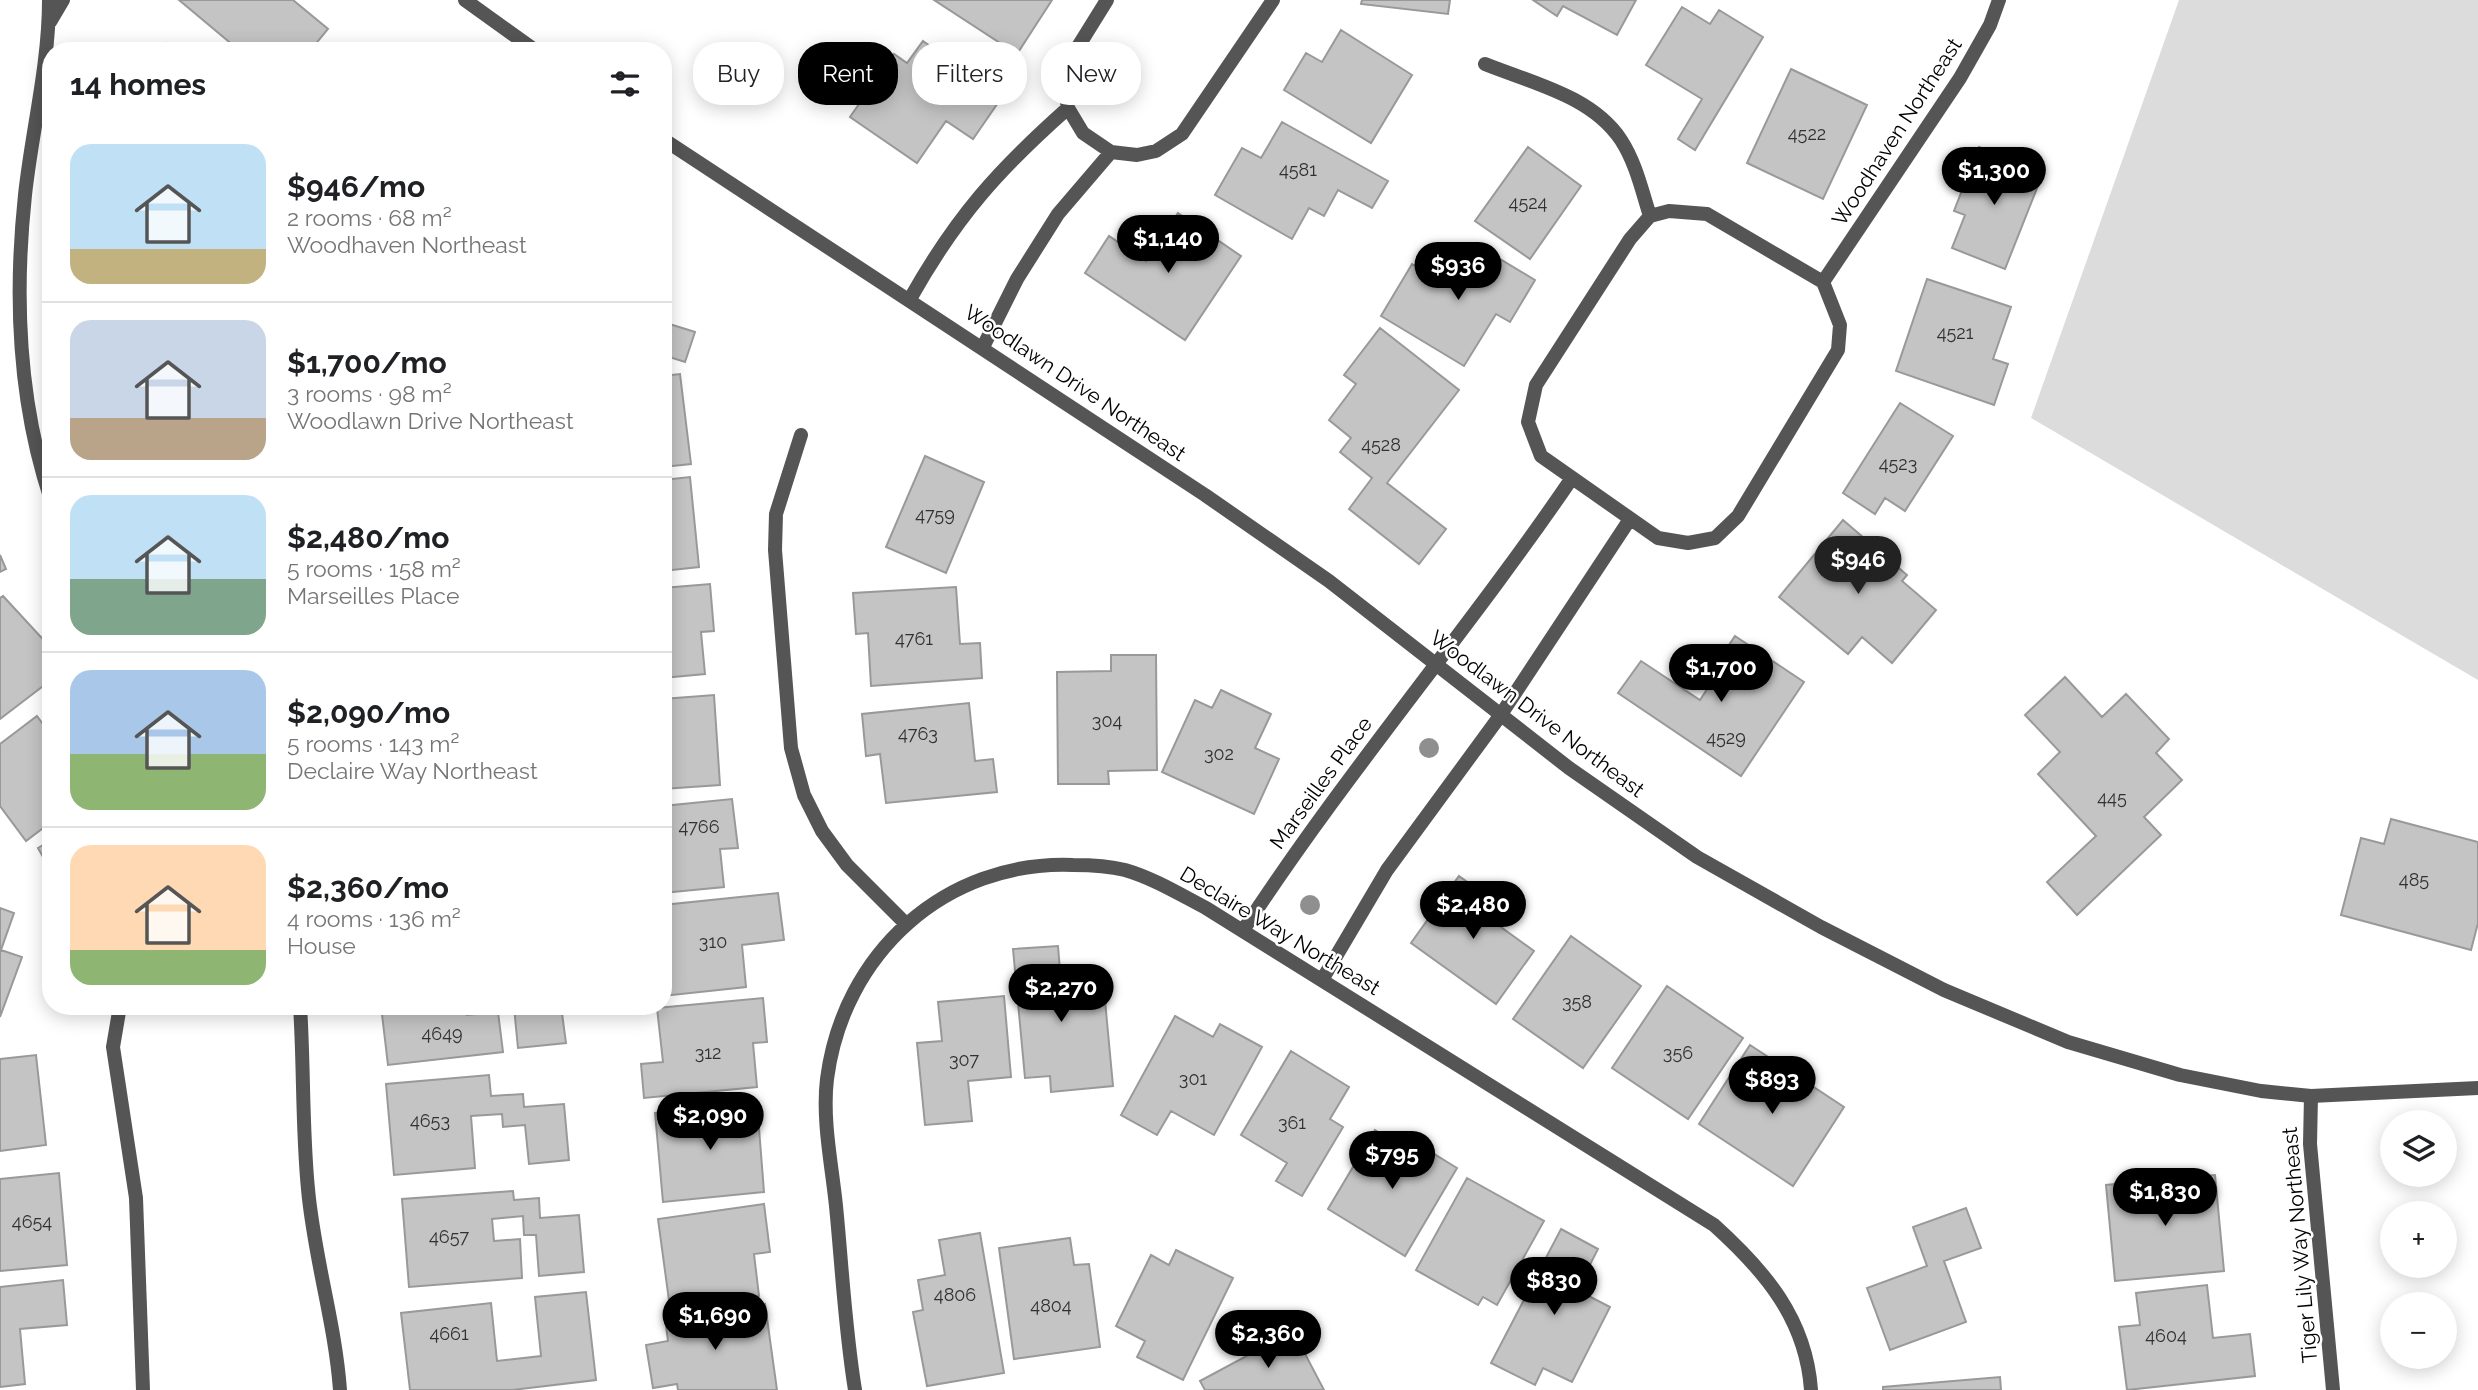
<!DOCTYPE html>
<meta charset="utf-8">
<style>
body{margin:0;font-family:Raleway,sans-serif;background:#f2f2f2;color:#202124;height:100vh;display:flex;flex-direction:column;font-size:26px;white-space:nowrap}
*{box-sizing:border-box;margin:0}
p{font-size:23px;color:#757577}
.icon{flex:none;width:38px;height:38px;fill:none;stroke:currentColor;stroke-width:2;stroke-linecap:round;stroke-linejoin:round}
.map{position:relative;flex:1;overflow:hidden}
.details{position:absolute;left:42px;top:42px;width:630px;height:973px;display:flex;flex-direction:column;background:#fff;border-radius:28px;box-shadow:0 4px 18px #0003}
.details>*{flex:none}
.banner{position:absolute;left:693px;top:42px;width:665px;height:63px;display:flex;gap:14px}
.tools{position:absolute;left:2380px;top:1110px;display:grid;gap:14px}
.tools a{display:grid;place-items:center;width:77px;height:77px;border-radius:50%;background:#fff;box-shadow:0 4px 18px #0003;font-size:35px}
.price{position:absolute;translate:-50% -60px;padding:0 16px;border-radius:24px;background:#000;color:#fff;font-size:23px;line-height:46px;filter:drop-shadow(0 2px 4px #0008)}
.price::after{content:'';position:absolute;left:50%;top:42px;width:21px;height:16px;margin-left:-10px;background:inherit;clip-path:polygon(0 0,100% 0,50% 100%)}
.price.current{background:#222;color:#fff}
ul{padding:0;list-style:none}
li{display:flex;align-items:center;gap:21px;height:175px;padding:0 28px}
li+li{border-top:2px solid #e0e0e0}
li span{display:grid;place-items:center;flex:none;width:196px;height:140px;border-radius:21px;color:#555}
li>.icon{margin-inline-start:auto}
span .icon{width:84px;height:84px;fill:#fffc;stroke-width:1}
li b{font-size:30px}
h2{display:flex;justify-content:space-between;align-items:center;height:84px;padding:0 28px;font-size:30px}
.pill{padding:0 24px;border-radius:28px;background:#fff;box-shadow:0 4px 18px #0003;font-size:24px;line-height:63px}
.pill.current{background:#000;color:#fff}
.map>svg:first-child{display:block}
.green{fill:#dcdcdc}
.building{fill:#c4c4c4;stroke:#999;stroke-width:2}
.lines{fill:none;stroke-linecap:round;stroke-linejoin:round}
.minor{stroke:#555;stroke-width:14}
.tertiary{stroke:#555;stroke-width:14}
.tree{fill:#8f8f8f}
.labels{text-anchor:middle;stroke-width:5;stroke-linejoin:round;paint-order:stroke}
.number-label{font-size:18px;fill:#313131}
.street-label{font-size:21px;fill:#000;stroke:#fff}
</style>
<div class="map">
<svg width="2478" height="1390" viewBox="0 0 2478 1390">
<rect width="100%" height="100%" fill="#fff"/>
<path class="green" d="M2179,0H2478V680L2031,418Z"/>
<path class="building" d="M179,0H293L328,29L313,47L318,51H240Z
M934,0H1052L1017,54Z
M1362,0H1450L1448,14L1361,4Z
M1533,0H1636L1617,35L1563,6L1557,16Z
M1682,7L1710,24L1719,10L1763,37L1695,150L1678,139L1702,99L1646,65Z
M1341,30L1412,75L1371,143L1284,90L1306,53L1322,62Z
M923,41L1002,97L973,139L946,121L917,163L850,117L894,54L907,63Z
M167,43L200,51H165Z
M1791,69L1867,105L1823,199L1747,163Z
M1282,122L1388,181L1372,208L1338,190L1324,216L1309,208L1292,239L1215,195L1242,148L1261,158Z
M1528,147L1581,186L1530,259L1475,221Z
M1979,147L2043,173L2005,269L1952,248L1965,215L1954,211Z
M1178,213L1241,256L1185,340L1085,273L1109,236L1146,261Z
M1480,247L1535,280L1510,322L1496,314L1464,366L1381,316L1412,264L1434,277L1450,251L1471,263Z
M1927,279L2011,307L1993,359L2008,364L1994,405L1896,371Z
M663,322L695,332L685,362L663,355Z
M1380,328L1459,390L1387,483L1446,529L1419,564L1349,509L1372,478L1340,452L1351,438L1329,420L1356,384L1344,375Z
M680,374L691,464L663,467V376Z
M1900,403L1953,436L1905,511L1885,498L1875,514L1843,493Z
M925,456L984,482L946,573L886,547Z
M690,477L699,567L663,571V480Z
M1843,520L1907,575L1902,581L1936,610L1892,663L1862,637L1848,654L1779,597Z
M0,555L6,569L0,572Z
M710,584L714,631L701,632L705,674L663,678V588Z
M956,587L960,644L980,643L982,678L871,686L868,633L856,634L853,593Z
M3,596L51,648L45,658L51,664V680L0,719V598Z
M1735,636L1804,682L1741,776L1618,693L1641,661L1700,700L1724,663L1719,660Z
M1111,655H1156L1157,770L1108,771L1109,784H1058L1057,672L1111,671Z
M2065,677L2102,717L2126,694L2169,739L2156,753L2182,780L2144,817L2161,835L2077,915L2047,882L2096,836L2038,774L2060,752L2025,715Z
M1221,690L1271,714L1255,748L1279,759L1254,814L1162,772L1195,700L1212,708Z
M714,695L720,785L663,789V699Z
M969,703L975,761L993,759L997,792L886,803L880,754L866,756L862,714Z
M37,716L51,735V822L26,841L0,806V744Z
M732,799L738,848L720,849L724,887L663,893V806Z
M2391,819L2478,842V923L2471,950L2341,915L2361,838L2384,844Z
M51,840V871L38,848Z
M1459,876L1504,908L1494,922L1534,951L1496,1004L1411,943Z
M778,893L784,940L742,945L746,987L663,996V905Z
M0,908L14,913L1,950L22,957L0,1017Z
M1571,936L1641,986L1583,1068L1513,1019Z
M1058,946L1061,983L1103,979L1113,1086L1051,1092L1050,1076L1025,1078L1013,949Z
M1667,986L1743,1038L1688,1119L1612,1068Z
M1004,996L1011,1077L968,1081L972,1121L925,1125L917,1043L942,1041L938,1002Z
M763,998L767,1042L753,1043L757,1087L644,1098L641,1064L663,1062L657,1008Z
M381,1006H466L467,1015L498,1012L503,1052L388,1065Z
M506,1006H561L566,1043L518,1048L514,1007Z
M1175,1016L1213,1037L1220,1024L1262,1047L1214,1135L1171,1111L1157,1135L1121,1115Z
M1750,1045L1844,1107L1793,1186L1699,1124Z
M1291,1051L1349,1087L1330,1119L1343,1127L1302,1196L1276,1181L1287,1163L1241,1135Z
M36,1055L46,1145L0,1151V1059Z
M489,1075L491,1096L523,1094L524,1107L564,1104L569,1160L529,1164L525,1125L503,1127L502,1114L471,1116L475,1168L394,1175L386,1084Z
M757,1103L764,1192L663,1202L655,1113Z
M1375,1130L1416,1155L1421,1146L1457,1168L1405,1256L1328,1209Z
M59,1173L67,1265L0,1271V1179Z
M2215,1175L2224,1271L2115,1281L2106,1185Z
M1467,1178L1544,1221L1497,1305L1483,1297L1478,1305L1416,1270Z
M513,1191L514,1200L539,1198L540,1218L579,1215L584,1272L539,1276L536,1235H524L523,1216L492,1219L494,1241L520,1239L522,1278L409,1287L402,1199Z
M764,1204L770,1252L754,1254L759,1296L670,1308L658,1219Z
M1966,1208L1981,1248L1944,1261L1966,1322L1890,1350L1867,1288L1927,1266L1913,1227Z
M1561,1229L1598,1249L1577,1290L1610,1307L1572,1382L1543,1368L1535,1385L1491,1363Z
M980,1233L1004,1373L927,1386L913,1312L923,1310L918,1280L945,1275L939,1240Z
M1070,1238L1074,1265L1089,1264L1100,1347L1014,1359L999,1248Z
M1176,1250L1233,1278L1183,1380L1137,1357L1145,1341L1116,1326L1151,1255L1169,1265Z
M63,1280L67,1325L20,1329L25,1384L0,1387V1287Z
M2207,1285L2213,1338L2250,1334L2255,1376L2127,1390L2119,1327L2140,1325L2136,1293Z
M586,1292L596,1380L512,1390H410L401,1313L491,1303L497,1361L541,1356L535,1297Z
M765,1304L777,1390H678L677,1384L653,1388L646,1345L668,1341L665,1318Z
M1293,1331L1324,1390H1205L1200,1381Z
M2000,1377L2001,1390H1883V1387Z"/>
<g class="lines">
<path class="minor" d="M49,0C49,66 32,130 25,195C14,298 18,401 51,500
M1107,0L1071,58L1064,86L1068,108L1083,133L1111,152L1137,155L1156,151L1182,134L1273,0
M50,22L63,0
M1485,64C1532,83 1592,96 1621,140C1636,163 1642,191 1650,216
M1669,211L1707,214L1823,282L1840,325L1838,350L1738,516L1715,538L1688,543L1658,538L1541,456L1528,422L1536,385L1630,239L1650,216Z
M1823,282L1960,78L1990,25L1999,0
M910,299C956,217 998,170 1068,108
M983,347L1017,279L1058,214L1111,152
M801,435L776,514L775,550L791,748L804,795L822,831L847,865L906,924
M1244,929C1345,774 1467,632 1572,478
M1322,980L1387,870L1500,716L1630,519
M120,1006L113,1047L136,1198L143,1390
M300,1006C304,1067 302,1128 308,1189C314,1257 335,1322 340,1390
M2311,1096L2310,1144L2333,1390
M855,1390C845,1329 842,1267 836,1206C832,1166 822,1120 827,1079C843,954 945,860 1073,865C1089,865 1109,866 1125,870C1153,878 1181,895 1206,908L1714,1225C1765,1271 1806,1319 1811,1390"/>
<path class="tertiary" d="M465,0L536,51
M663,139L1205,495L1329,581L1569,768L1697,857L1821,927L1944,990L2068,1042L2180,1075L2261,1091L2311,1096L2478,1088"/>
</g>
<g class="tree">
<circle cx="1429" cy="748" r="10"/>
<circle cx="1310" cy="905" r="10"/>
</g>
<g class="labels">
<g class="number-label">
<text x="1807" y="140">4522</text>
<text x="1298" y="176">4581</text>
<text x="1528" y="209">4524</text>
<text x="1955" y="339">4521</text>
<text x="1381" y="451">4528</text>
<text x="1898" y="470">4523</text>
<text x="935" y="521">4759</text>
<text x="914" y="645">4761</text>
<text x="1107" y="727">304</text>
<text x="918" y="740">4763</text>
<text x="1726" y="744">4529</text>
<text x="1219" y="760">302</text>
<text x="2112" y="804">445</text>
<text x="699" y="833">4766</text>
<text x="2414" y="886">485</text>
<text x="713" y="948">310</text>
<text x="1577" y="1008">358</text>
<text x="442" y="1040">4649</text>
<text x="708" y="1059">312</text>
<text x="1678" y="1059">356</text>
<text x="964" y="1066">307</text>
<text x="1193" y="1085">301</text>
<text x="430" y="1127">4653</text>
<text x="1292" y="1129">361</text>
<text x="32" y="1228">4654</text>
<text x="449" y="1243">4657</text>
<text x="955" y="1301">4806</text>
<text x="1051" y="1312">4804</text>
<text x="449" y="1340">4661</text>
<text x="2166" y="1342">4604</text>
</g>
<g class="street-label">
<text transform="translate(1897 132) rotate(-57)" y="7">Woodhaven Northeast</text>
<text transform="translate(1075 383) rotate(34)" y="7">Woodlawn Drive Northeast</text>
<text transform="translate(1537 714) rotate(37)" y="7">Woodlawn Drive Northeast</text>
<text transform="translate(1321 783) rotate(-54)" y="7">Marseilles Place</text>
<text transform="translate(1280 931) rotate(31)" y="7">Declaire Way Northeast</text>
<text transform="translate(2300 1245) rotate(-95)" y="7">Tiger Lily Way Northeast</text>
</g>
</g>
</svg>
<div class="tools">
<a><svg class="icon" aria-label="layers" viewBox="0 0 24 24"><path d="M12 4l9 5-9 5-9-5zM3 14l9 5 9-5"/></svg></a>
<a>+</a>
<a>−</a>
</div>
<b class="price" style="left:1994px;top:207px">$1,300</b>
<b class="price" style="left:1168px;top:275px">$1,140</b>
<b class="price" style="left:1458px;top:302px">$936</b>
<b class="price current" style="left:1858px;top:596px">$946</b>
<b class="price" style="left:1721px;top:704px">$1,700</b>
<b class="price" style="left:1473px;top:941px">$2,480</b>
<b class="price" style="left:1061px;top:1024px">$2,270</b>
<b class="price" style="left:1772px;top:1116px">$893</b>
<b class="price" style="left:710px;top:1152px">$2,090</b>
<b class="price" style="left:1392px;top:1191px">$795</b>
<b class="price" style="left:2165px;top:1228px">$1,830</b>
<b class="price" style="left:1554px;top:1317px">$830</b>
<b class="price" style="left:715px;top:1352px">$1,690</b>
<b class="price" style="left:1268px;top:1370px">$2,360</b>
<div class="banner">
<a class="pill">Buy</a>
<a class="pill current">Rent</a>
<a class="pill">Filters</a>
<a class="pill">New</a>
</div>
<section class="details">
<h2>14 homes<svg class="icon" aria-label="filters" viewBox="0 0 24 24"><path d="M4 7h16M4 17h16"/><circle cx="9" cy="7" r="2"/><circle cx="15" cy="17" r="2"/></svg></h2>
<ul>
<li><span style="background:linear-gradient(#bfe0f5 75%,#c2b280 0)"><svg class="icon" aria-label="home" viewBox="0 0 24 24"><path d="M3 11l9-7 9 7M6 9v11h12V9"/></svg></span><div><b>$946/mo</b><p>2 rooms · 68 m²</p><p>Woodhaven Northeast</p></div></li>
<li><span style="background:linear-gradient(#c9d6e8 70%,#b9a48a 0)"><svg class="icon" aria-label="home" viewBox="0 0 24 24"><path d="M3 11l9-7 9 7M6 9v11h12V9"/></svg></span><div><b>$1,700/mo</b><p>3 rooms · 98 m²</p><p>Woodlawn Drive Northeast</p></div></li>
<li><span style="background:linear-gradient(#bfe0f5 60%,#7fa58c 0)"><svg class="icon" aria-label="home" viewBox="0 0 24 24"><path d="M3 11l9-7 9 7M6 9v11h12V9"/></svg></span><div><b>$2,480/mo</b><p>5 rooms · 158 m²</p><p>Marseilles Place</p></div></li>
<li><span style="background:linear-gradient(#a9c7e8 60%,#8fb573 0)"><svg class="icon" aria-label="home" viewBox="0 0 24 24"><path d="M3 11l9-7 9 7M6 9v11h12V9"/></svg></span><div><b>$2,090/mo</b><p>5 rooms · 143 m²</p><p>Declaire Way Northeast</p></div></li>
<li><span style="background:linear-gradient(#ffd9b3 75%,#8fb573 0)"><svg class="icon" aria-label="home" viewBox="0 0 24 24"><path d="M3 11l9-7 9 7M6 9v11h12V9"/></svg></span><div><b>$2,360/mo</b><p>4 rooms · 136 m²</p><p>House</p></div></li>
</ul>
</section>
</div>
